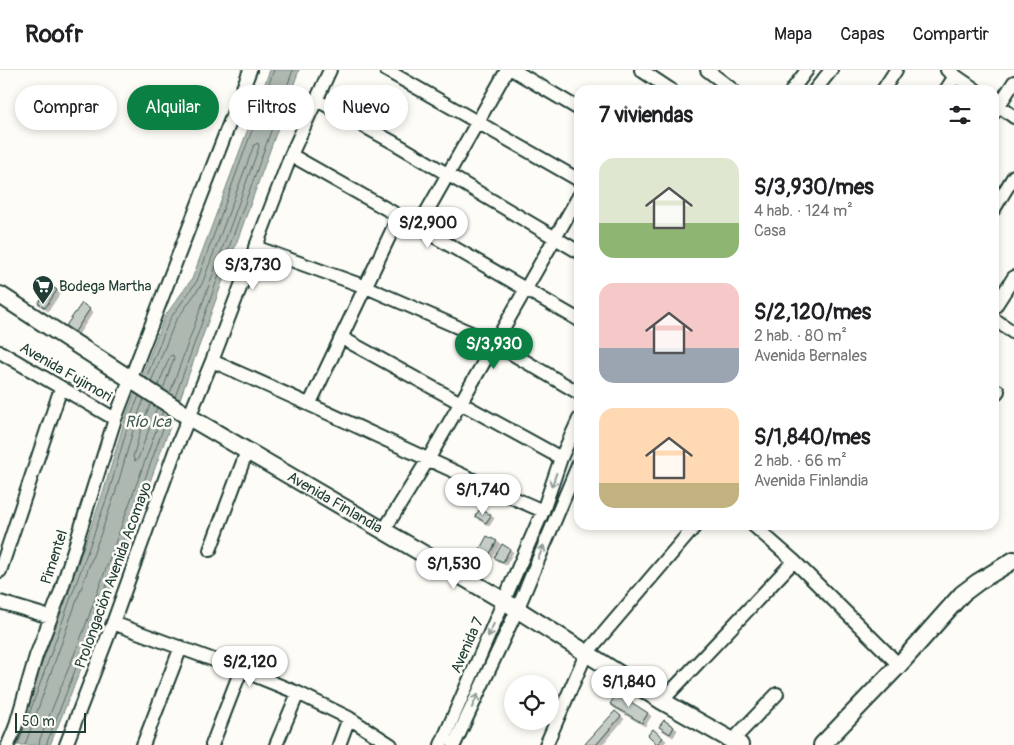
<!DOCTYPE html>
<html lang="es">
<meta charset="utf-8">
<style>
body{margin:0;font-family:Pangolin,sans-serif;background:#f2f2f2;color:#202124;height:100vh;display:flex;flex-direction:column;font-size:19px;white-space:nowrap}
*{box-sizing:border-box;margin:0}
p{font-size:16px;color:#757577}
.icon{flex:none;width:28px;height:28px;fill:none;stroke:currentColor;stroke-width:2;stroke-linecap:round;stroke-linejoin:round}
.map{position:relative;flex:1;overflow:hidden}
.sheet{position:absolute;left:574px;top:15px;width:425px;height:445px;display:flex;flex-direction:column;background:#fff;border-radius:15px;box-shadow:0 2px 8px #0003}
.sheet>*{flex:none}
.top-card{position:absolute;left:15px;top:15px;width:475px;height:45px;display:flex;gap:10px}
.buttons{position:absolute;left:504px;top:605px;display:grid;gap:10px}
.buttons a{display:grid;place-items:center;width:55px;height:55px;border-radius:50%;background:#fff;box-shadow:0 2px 8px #0003;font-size:25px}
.scale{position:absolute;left:15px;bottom:12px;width:71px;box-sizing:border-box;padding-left:5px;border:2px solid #1f3d34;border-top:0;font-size:14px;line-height:18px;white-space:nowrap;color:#1f3d34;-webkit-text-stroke:4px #fdfcf7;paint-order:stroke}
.price{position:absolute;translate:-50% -42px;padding:0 11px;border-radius:18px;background:#fff;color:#222;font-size:16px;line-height:32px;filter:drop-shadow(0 1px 2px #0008)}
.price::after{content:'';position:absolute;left:50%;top:30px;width:15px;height:11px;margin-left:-8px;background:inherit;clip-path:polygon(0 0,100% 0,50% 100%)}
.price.on{background:#0b8043;color:#fff}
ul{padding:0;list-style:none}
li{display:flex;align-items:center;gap:15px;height:125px;padding:0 25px}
li span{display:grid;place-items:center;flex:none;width:140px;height:100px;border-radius:15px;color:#555}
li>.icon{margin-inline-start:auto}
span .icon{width:60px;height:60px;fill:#fffc;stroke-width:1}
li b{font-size:21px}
h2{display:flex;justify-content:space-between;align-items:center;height:60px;padding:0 25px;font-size:21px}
.pill{padding:0 18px;border-radius:22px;background:#fff;box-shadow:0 2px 8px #0003;font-size:18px;line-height:45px}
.pill.on{background:#0b8043;color:#fff}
header{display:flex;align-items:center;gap:30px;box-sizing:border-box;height:70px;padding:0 25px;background:#fff;border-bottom:1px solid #e0e0e0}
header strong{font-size:24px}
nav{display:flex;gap:28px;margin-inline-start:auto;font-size:18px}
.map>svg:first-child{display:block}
.water{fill:#aeb8b1;stroke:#75877f}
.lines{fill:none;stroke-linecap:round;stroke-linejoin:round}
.shore{stroke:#586e66;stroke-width:1}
.building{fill:#c6cdc7;stroke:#1f3d34;filter:url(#shadow)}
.minor-casing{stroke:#1f3d34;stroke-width:16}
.major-casing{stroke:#1f3d34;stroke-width:20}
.minor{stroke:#fdfcf7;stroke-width:12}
.major{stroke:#fdfcf7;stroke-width:16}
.oneway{stroke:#8e9c96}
.labels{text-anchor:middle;stroke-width:5;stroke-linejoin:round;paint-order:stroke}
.poi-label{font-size:15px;fill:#1f3d34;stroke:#fdfcf7;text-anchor:start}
.street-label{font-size:15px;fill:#1f3d34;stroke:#fdfcf7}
.water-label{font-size:16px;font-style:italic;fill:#435c53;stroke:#fdfcf7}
</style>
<header>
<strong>Roofr</strong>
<nav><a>Mapa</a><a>Capas</a><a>Compartir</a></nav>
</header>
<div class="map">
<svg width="1014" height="675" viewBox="0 0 1014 675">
<defs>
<filter id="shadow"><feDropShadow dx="3" dy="3" stdDeviation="0" flood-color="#0004"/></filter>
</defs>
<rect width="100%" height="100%" fill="#fdfcf7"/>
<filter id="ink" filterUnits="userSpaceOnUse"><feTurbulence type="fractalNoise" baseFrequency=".02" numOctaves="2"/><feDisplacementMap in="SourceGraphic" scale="10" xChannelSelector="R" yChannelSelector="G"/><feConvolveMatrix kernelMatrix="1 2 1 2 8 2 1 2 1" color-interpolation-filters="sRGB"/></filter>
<g filter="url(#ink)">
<path class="water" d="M270,0H299L93,569L50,675H13L104,420L126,346L165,246L192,209Z"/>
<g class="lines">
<path class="shore" d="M146,308L170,249L197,211L274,0
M151,312L175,252L202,214L254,75L258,73L259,77L170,323
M158,316L170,286L173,285L174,288L163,319
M175,327L293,0
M151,333L143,352L133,387L135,391L138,389L157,337
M18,675L109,422L130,348L139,326
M25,675L115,424L136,350L144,329
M39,675L40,669L82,565L163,341
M46,675L88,567L168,345"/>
</g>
<path class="building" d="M51,216L57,220L45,238L38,233Z
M82,233L90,239L74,263L65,257Z
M480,439L491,445L486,453L475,446Z
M487,466L497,471L484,494L475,488Z
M502,474L510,479L503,492L494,488Z
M617,623L648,643L642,653L610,634Z
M615,641L621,646L596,675H584Z
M664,650L674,657L670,664L659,657Z
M653,659L663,668L657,674L648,665Z"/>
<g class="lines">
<g class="minor-casing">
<path id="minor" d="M386,0L579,110
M513,0L579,39
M641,0L671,20
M707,0L733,20
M947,0L976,20
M792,20L807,0
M815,20L831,0
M883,20L896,0
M946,20L955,6
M317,30L398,75L579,182
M994,32L1014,47
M994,43L1014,12
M291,85L399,146L579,250
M994,139L1014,106
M418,157L507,0
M255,177L366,217L494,273L579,323
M994,238L1014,207
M994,249L1014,263
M342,268L561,388
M0,282L115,349
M212,291C323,339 432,393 543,441
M994,326L998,321
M310,333L399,146
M753,455L794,491L899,595
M384,460L429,388L579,126
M210,480L247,381
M0,501L61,318
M0,532L50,547
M113,553L241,600L298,623L349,648L391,675
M662,631L794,491
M732,671L777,624
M8,675L15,658L36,586L61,521L115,349L250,0
M66,675L113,553L175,381L212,291L291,85L330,0
M143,675L181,577
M212,675L241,600
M276,675L298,623
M339,675L349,648
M441,675L543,441L561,388L579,349
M454,675L517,540L579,393
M546,675L586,584L696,455"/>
</g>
<g class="major-casing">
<g id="major">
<path id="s1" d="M0,225L189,347L504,531L662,631L740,675"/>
<path d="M822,675L899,595L962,524L978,512L1014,490"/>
</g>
</g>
<use href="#minor" class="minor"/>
<use href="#major" class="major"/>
</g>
<defs><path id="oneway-shaft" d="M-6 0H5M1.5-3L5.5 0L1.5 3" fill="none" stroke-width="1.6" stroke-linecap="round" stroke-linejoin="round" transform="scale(1.25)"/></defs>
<g class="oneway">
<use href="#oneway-shaft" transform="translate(554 410) rotate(109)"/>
<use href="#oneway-shaft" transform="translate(541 482) rotate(-67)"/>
<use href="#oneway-shaft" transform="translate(491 560) rotate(114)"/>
<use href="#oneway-shaft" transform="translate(475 631) rotate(-65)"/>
</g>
</g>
<defs>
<g id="supermarket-pin" transform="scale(1.125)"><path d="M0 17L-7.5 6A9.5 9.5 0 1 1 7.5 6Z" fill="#1f3d34" stroke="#fdfcf7"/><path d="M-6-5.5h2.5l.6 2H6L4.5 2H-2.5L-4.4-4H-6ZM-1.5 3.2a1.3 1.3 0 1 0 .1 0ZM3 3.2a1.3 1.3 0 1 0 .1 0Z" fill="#fff"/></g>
</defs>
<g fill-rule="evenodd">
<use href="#supermarket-pin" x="43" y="216"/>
</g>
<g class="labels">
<g class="poi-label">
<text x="59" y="221">Bodega Martha</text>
</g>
<g class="street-label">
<text transform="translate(66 302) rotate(30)" y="5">Avenida Fujimori</text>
<text dy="5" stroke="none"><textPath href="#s1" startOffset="394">Avenida Finlandia</textPath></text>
<text transform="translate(54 487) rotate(-72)" y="5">Pimentel</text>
<text transform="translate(113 505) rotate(-70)" y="5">Prolongación Avenida Acomayo</text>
<text transform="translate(467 575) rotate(-66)" y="5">Avenida 7</text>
</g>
<g class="water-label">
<text x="148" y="357">Río Ica</text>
</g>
</g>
</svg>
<div class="buttons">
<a><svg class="icon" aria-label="locate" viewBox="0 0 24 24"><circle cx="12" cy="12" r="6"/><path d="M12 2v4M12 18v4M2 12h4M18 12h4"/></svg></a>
</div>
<div class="scale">50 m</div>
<b class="price" style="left:428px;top:179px">S/2,900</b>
<b class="price" style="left:253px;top:221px">S/3,730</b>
<b class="price on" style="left:494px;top:300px">S/3,930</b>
<b class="price" style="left:483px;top:446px">S/1,740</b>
<b class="price" style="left:454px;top:520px">S/1,530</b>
<b class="price" style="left:250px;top:618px">S/2,120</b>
<b class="price" style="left:629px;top:638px">S/1,840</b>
<div class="top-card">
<a class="pill">Comprar</a>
<a class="pill on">Alquilar</a>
<a class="pill">Filtros</a>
<a class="pill">Nuevo</a>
</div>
<section class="sheet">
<h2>7 viviendas<svg class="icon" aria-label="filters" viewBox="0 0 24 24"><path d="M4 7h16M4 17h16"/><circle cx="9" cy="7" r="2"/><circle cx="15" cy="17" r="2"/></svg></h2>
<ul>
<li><span style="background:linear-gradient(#dfe7d0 65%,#8fb573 0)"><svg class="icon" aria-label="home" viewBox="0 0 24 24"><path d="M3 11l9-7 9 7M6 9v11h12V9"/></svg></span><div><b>S/3,930/mes</b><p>4 hab. · 124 m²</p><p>Casa</p></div></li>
<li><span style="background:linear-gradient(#f6c9c9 65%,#9aa5b1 0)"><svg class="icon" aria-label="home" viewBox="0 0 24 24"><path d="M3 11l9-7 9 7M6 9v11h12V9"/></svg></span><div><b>S/2,120/mes</b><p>2 hab. · 80 m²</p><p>Avenida Bernales</p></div></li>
<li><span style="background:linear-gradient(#ffd9b3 75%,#c2b280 0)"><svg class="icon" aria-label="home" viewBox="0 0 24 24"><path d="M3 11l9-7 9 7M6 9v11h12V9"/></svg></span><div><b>S/1,840/mes</b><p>2 hab. · 66 m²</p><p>Avenida Finlandia</p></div></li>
</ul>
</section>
</div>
